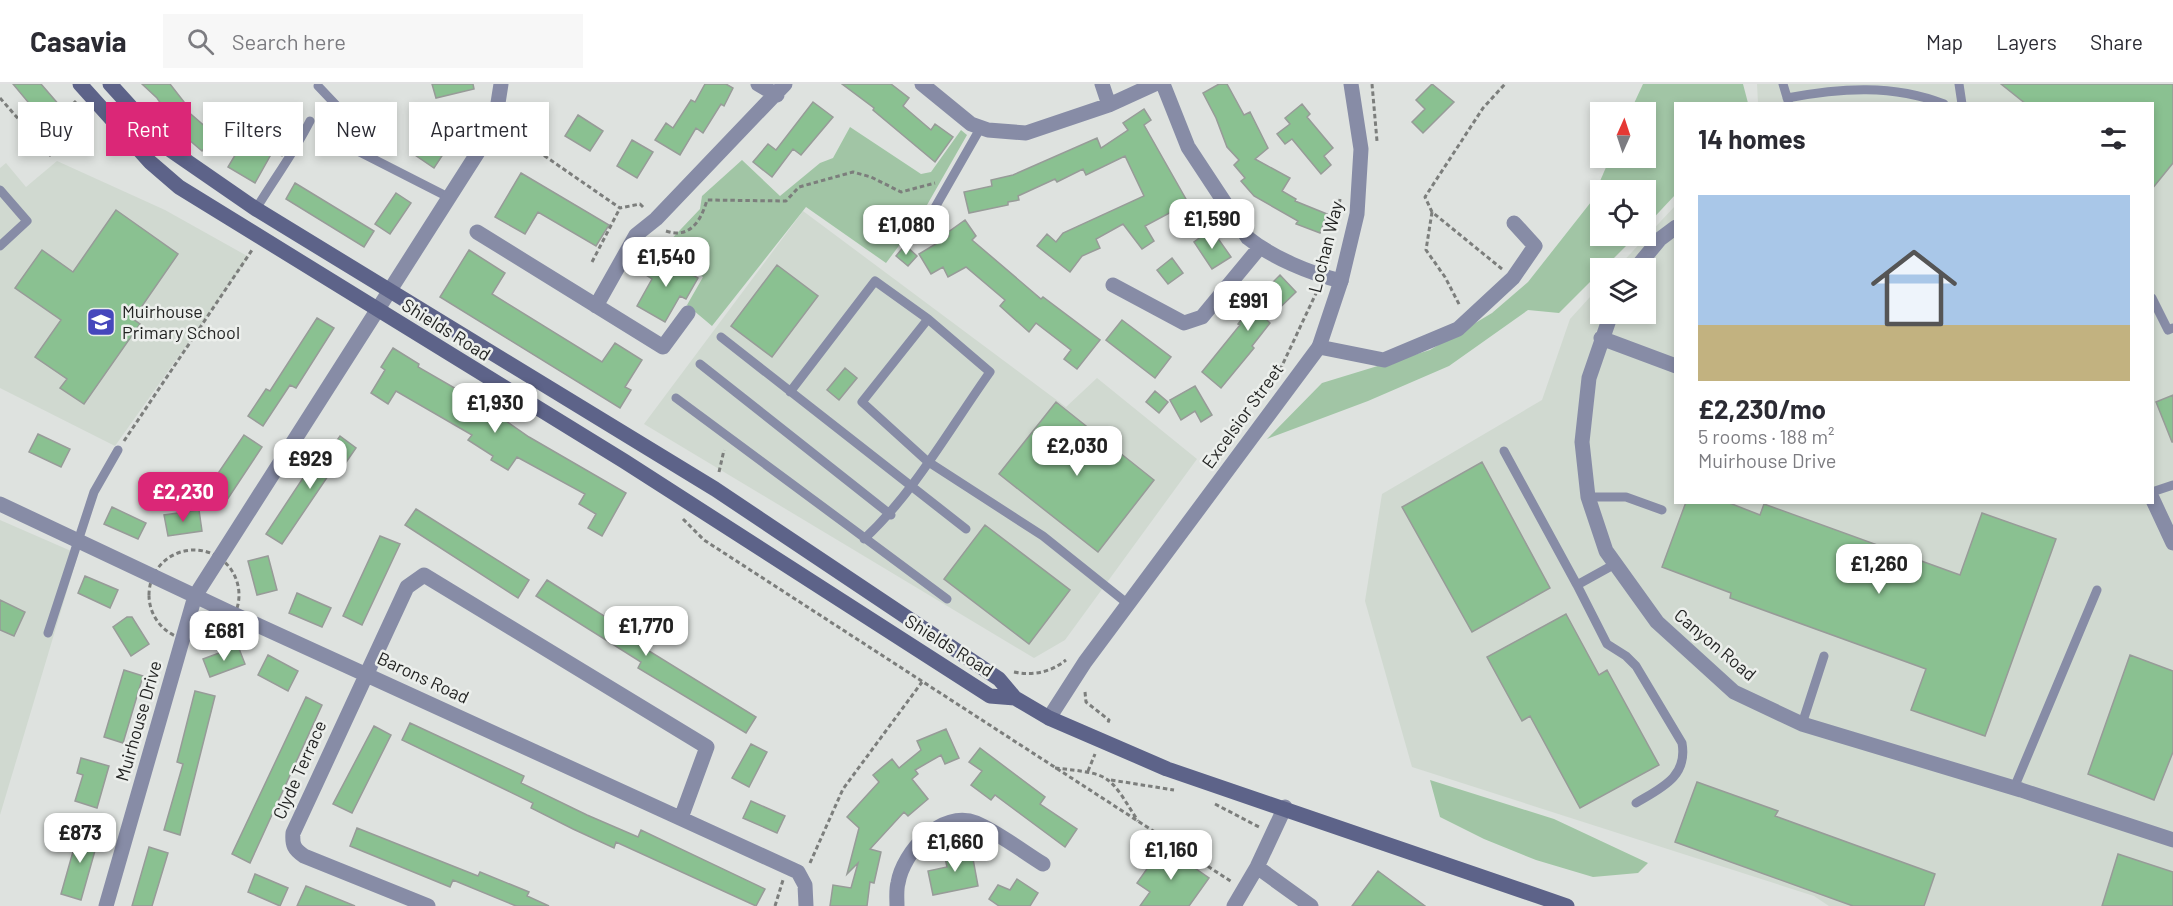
<!DOCTYPE html>
<meta charset="utf-8">
<style>
body{margin:0;font-family:Barlow,sans-serif;background:#f7f7f7;color:#2b2b33;height:100vh;display:flex;flex-direction:column;font-size:22px;white-space:nowrap}
*{box-sizing:border-box;margin:0}
p{font-size:20px;color:#7c7c81}
.icon{flex:none;width:33px;height:33px;fill:none;stroke:currentColor;stroke-width:2;stroke-linecap:round;stroke-linejoin:round}
.map{position:relative;flex:1;overflow:hidden}
.side{position:absolute;left:1674px;top:18px;width:480px;height:402px;display:flex;flex-direction:column;background:#fff;border-radius:0px;box-shadow:0 3px 9px #0003}
.side>*{flex:none}
.top-card{position:absolute;left:18px;top:18px;width:570px;height:54px;display:flex;gap:12px}
.needle{width:39px;rotate:3deg}
.fabs{position:absolute;left:1590px;top:18px;display:grid;gap:12px}
.fabs a{display:grid;place-items:center;width:66px;height:66px;border-radius:0px;background:#fff;box-shadow:0 3px 9px #0003;font-size:30px}
.price{position:absolute;translate:-50% -51px;padding:0 14px;border-radius:12px;background:#fff;color:#222;font-size:20px;line-height:39px;filter:drop-shadow(0 2px 3px #0008)}
.price::after{content:'';position:absolute;left:50%;top:36px;width:18px;height:14px;margin-left:-9px;background:inherit;clip-path:polygon(0 0,100% 0,50% 100%)}
.price.on{background:#db2777;color:#fff}
ul{padding:0;list-style:none}
li{display:grid;align-content:center;gap:12px;height:318px;padding:0 24px}
li+li{border-top:2px solid #e1e1e2}
li span{display:grid;place-items:center;height:186px;border-radius:0px;color:#555}
li>.icon{margin-inline-start:auto}
span .icon{width:108px;height:108px;fill:#fffc;stroke-width:1}
li b{font-size:26px}
h2{display:flex;justify-content:space-between;align-items:center;height:72px;padding:0 24px;font-size:26px}
.tag{padding:0 21px;border-radius:0px;background:#fff;box-shadow:0 3px 9px #0003;font-size:21px;line-height:54px}
.tag.on{background:#db2777;color:#fff}
header{display:flex;align-items:center;gap:36px;box-sizing:border-box;height:84px;padding:0 30px;background:#fff;border-bottom:2px solid #e1e1e2}
header strong{font-size:28px}
nav{display:flex;gap:33px;margin-inline-start:auto;font-size:21px}
.search{width:420px;height:54px;background:#f7f7f7;display:flex;align-items:center;gap:15px;box-sizing:border-box;padding:0 21px;border-radius:0px;color:#7c7c81;font-size:22px}
.map>svg:first-child{display:block}
.built{fill:#d0d9d0}
.green{fill:#a1c5a5}
.building{fill:#8ac191;stroke:#979b98;stroke-width:1.5}
.lines{fill:none;stroke-linecap:round;stroke-linejoin:round}
.path{stroke:#7c7e7c;stroke-width:3;stroke-dasharray:4.5 3;stroke-linecap:butt}
.service{stroke:#878ca6;stroke-width:9}
.minor{stroke:#878ca6;stroke-width:15}
.tertiary{stroke:#878ca6;stroke-width:15}
.secondary{stroke:#5d6389;stroke-width:15}
.labels{text-anchor:middle;stroke-width:5;stroke-linejoin:round;paint-order:stroke}
.street-label{font-size:18px;fill:#222322;stroke:#ecefec}
.poi-label{font-size:18px;fill:#222322;stroke:#ecefec;text-anchor:start}
</style>
<header>
<strong>Casavia</strong>
<div class="search"><svg class="icon" aria-label="search" viewBox="0 0 24 24"><circle cx="10" cy="10" r="6"/><path d="M15 15l6 6"/></svg>Search here</div>
<nav><a>Map</a><a>Layers</a><a>Share</a></nav>
</header>
<div class="map">
<svg width="2173" height="822" viewBox="0 0 2173 822">
<rect width="100%" height="100%" fill="#dee2df"/>
<path class="built" d="M1757,0H2173V822H1829L1814,812L1412,683L1365,517L1382,410L1542,316L1570,235L1600,202V230H1646V184H1617L1675,122L1676,418H2152V20L1758,19Z
M57,77L165,126L249,173L115,362L0,304V84L6,79L26,103Z
M803,127L1066,323L1097,294L1197,375L1065,556L1034,574L644,340Z
M0,436L78,470L0,731Z"/>
<path class="green" d="M1643,0H1743L1748,19L1676,20L1675,111L1646,142V106H1600V152H1636L1559,229L1528,226L1449,282L1368,317L1267,355L1322,299L1430,266L1492,229L1528,198L1591,118L1610,74H1646V28H1630Z
M850,43L921,90L931,88L961,46L967,51L919,135L886,179L806,123L712,242L687,221L703,193L662,165L700,125L702,112L742,76L780,112L820,79L833,74Z
M1430,696L1554,735L1648,779L1638,789L1593,793L1536,776L1484,755L1440,733Z"/>
<path class="building" d="M13,0H41L60,22L43,36Z
M142,0H170L188,23L185,25L215,51L202,67L180,48L157,14Z
M432,0H473L474,5L436,14Z
M705,0H726L733,4L724,22L721,20L703,49L696,44L680,71L655,56L666,39L673,44L691,16L695,18Z
M842,0H891L909,14L903,22L931,46L935,40L953,53L935,78L873,26L874,24Z
M1219,0H1227L1244,31L1250,28L1268,64L1255,75L1290,94L1282,107L1296,115L1295,117L1327,130L1320,149L1296,140L1298,137L1254,112L1241,97L1245,94L1234,81L1239,76L1227,63L1216,34L1203,9Z
M1432,0L1454,18L1423,49L1412,38L1425,25L1416,16Z
M2001,0H2173V79L2152,105V20H2026Z
M813,18L833,33L801,71L793,65L772,93L753,78L768,60L776,66Z
M266,19L301,39L282,72L273,67L255,99L228,83Z
M1302,20L1310,30L1307,33L1333,64L1324,72L1331,81L1321,90L1292,55L1285,60L1277,50L1290,40L1285,34Z
M446,24L465,37L434,84L415,71Z
M1144,25L1151,36L1144,41L1195,131L1180,141L1173,127L1145,142L1154,157L1142,165L1123,140L1096,155L1100,164L1082,172L1070,188L1037,162L1047,150L1056,158L1063,149L1144,112L1125,72L1086,91L1083,85L1057,98L1055,95L1018,112L1019,116L1008,118V121L969,129L964,108L992,102L991,96L1013,91L1097,54L1101,64L1128,46L1123,39Z
M578,31L603,47L590,67L565,52Z
M632,56L653,68L637,94L617,82Z
M521,89L609,141L596,162L538,128L525,150L495,133Z
M295,99L374,147L364,163L286,115Z
M396,109L411,119L390,150L375,140Z
M116,126L178,170L133,235L140,240L84,320L60,304L67,295L35,273L61,236L15,204L42,166L73,188Z
M965,136L976,152L972,156L1041,215L1043,213L1100,256L1077,285L1064,275L1071,266L1036,239L1029,248L1000,222L1005,216L966,183L948,193L943,183L931,190L919,170L949,152L947,149Z
M1209,147L1213,156L1217,153L1231,173L1212,185L1194,158Z
M905,161L917,172L908,182L896,172Z
M469,166L505,189L492,210L602,278L615,259L642,276L625,303L631,306L620,324L440,213Z
M658,171L698,194L686,215L680,212L665,238L637,222L652,195L646,191Z
M1172,174L1183,189L1168,200L1157,186Z
M777,181L818,212L772,273L731,242Z
M1280,191L1296,208L1267,236L1270,239L1252,262L1254,264L1221,304L1202,288L1240,241L1238,240L1262,209Z
M317,234L334,244L296,304L290,301L263,342L248,332L266,305L270,307Z
M1122,236L1171,273L1155,294L1106,256Z
M393,264L419,280L418,283L477,317L529,353L626,409L602,452L588,444L596,430L579,420L585,410L517,373L508,386L491,376L493,372L468,356L472,351L396,307L388,320L371,309L385,286L381,283Z
M845,284L857,294L839,316L827,306Z
M1195,302L1212,331L1201,338L1195,327L1181,336L1170,316Z
M1155,307L1168,318L1159,329L1146,318Z
M2173,311V358H2172L2156,318Z
M1056,318L1154,396L1098,468L999,390Z
M38,350L70,365L61,383L29,368Z
M244,351L262,363L223,422L204,410Z
M340,352L356,364L336,393L330,389L282,460L266,450L305,391L310,394Z
M1482,378L1550,504L1472,548L1402,423Z
M1686,418H1727L1760,431L1764,420L1960,491L1982,429L2056,455L1985,652L1911,626L1926,585L1730,514L1731,509L1662,483Z
M112,423L146,439L138,455L104,440Z
M416,425L529,496L518,514L405,441Z
M199,426L202,447L168,452L164,431Z
M985,441L1070,506L1029,560L944,495Z
M380,452L400,460L362,541L343,532Z
M268,472L277,506L257,511L248,477Z
M85,492L118,506L110,524L78,509Z
M547,496L639,554L636,559L756,633L746,649L638,584L641,578L536,512Z
M297,509L331,524L322,543L289,529Z
M0,516L25,528L14,552L0,546Z
M1566,530L1599,591L1607,586L1659,681L1580,724L1530,632L1522,637L1487,573Z
M127,533H132L149,560L131,572L113,543Z
M238,562L245,580L210,593L203,575Z
M268,571L298,587L288,607L258,591Z
M2130,571L2173,587V668L2154,716L2088,690Z
M124,586L143,592L123,659L104,653Z
M195,607L215,612L180,751L164,746L183,680L177,678Z
M306,613L322,621L250,779L232,770Z
M410,639L524,692L521,699L587,731L638,753L641,746L765,805L756,822L616,758L614,764L573,745L531,724L533,719L402,656Z
M374,642L391,651L352,729L333,720Z
M946,645L959,674L945,680L941,671L915,686L918,690L912,695L928,715L908,732L904,728L870,765L881,768L874,799L870,798L867,822H830L833,801L851,804L858,779L847,790L859,744L847,733L879,698L873,691L892,675L899,684L921,666L917,657Z
M751,660L767,668L749,703L732,694Z
M980,664L1045,713L1040,720L1077,745L1065,763L995,711L991,716L971,701L982,687L969,678Z
M81,674L109,682L97,724L75,717L83,691L77,689Z
M1697,698L1778,727L1775,732L1935,790L1924,822H1853L1675,758Z
M751,717L785,732L777,749L743,734Z
M80,743L100,749L81,816L61,810Z
M357,744L478,792L480,788L529,808L527,812L549,822H516L453,796L450,803L350,762Z
M1163,762L1209,794L1189,822H1140L1150,808L1137,799Z
M149,763L168,769L152,822H132Z
M971,764L978,802L933,811L928,787L947,783L944,769Z
M2118,770L2173,788V822H2102Z
M1378,787L1425,822H1352Z
M255,790L288,804L280,822L248,808Z
M1017,795L1038,809L1030,822H999L989,815L998,801L1010,806Z
M306,802L355,822H297Z"/>
<g class="lines">
<path class="path" d="M1372,0L1377,57
M0,14L51,72
M507,46L620,124L640,120L645,125
M35,55L76,17
M1432,128L1426,166L1445,193L1460,222
M1336,141L1340,115
M666,147C690,155 701,137 707,116L786,117L799,103L853,88L871,93L901,108L935,99
M592,178L620,124
M1502,185L1432,128L1425,113L1483,24L1505,0
M1280,286L1318,205
M124,357L252,166
M719,388L724,366
M683,435L704,456L1232,798
M149 511a45 45 0 1 1 90 0a45 45 0 1 1-90 0Z
M1014,588C1034,592 1051,588 1066,576
M1085,608L1086,618L1109,636L1107,641
M1055,684C1112,690 1108,690 1138,737
M1088,687L1095,670
M1111,696L1174,706
M1215,720L1259,743
M810,779L843,705L922,598
M775,822L783,796"/>
<path class="service" d="M1783,0L1789,20
M1959,0L1962,20
M318,2L337,22L340,58L450,114
M1787,14C1840,4 1893,0 1944,20
M0,106L27,137L0,162
M256,125C274,95 294,69 310,37
M925,141L981,43
M2152,214L2168,246L2173,244
M721,253L966,445
M700,280L891,431
M790,308L875,197L928,235
M676,314L947,515
M1504,367L1577,501L1615,480
M2152,408L2173,401
M1588,413H1626L1662,426
M864,455C915,408 950,344 990,288L928,235L862,318L927,377L1043,452L1128,520
M1577,501L1607,560L1626,572L1636,582L1682,659C1688,693 1661,704 1636,719
M48,549L94,408L118,366
M1802,640L1824,572
M2014,704L2097,506"/>
<path class="minor" d="M758,0L777,11
M922,0L971,40L988,46L1026,49L1109,21L1155,0
M1102,0L1109,21
M1163,0L1188,63L1248,154C1273,174 1309,189 1341,197
M477,148L663,263L688,229
M1636,184L1660,155L1676,143
M1113,201L1184,239L1202,233L1260,163
M596,222L636,151L656,135L785,0
M1611,230L1589,294L1582,358L1588,413L1606,467L1657,538L1734,608L1802,640L2021,706L2173,756
M1601,254L1676,282
M1319,263L1384,276L1458,245L1513,194L1535,162L1514,139
M2152,414L2173,459
M0,420L229,528L798,788L805,801L806,822
M1257,783L1311,822
M106,822L195,512L487,54L495,38L501,0
M428,822L304,772C294,765 292,761 293,749L407,503L424,491L707,663L681,734
M897,822C897,815 896,806 898,799C903,768 942,725 976,739C999,749 1022,767 1043,780
M1234,822L1257,783L1285,723"/>
<path class="tertiary" d="M1049,634L1085,578L1319,263L1341,197L1357,130L1361,65L1351,0"/>
<path class="secondary" d="M80,0L150,78L179,103L624,377L990,612L1015,614
M110,0L169,65L256,125L715,405L999,595L1015,614L1049,634L1167,685L1567,822"/>
</g>
<defs>
<g id="school-square" transform="scale(1.5)"><rect x="-9" y="-9" width="18" height="18" rx="4" fill="#4647bc" stroke="#ecefec"/><path d="M0-5L7-2L0 1L-7-2ZM-4 1L0 2.5L4 1V4Q0 6-4 4Z" fill="#fff"/></g>
</defs>
<g fill-rule="evenodd">
<use href="#school-square" x="101" y="238"/>
</g>
<g class="labels">
<g class="street-label">
<text transform="translate(1326 163) rotate(-76)" y="6">Lochan Way</text>
<text transform="translate(446 246) rotate(32)" y="6">Shields Road</text>
<text transform="translate(1243 332) rotate(-54)" y="6">Excelsior Street</text>
<text transform="translate(1715 561) rotate(40)" y="6">Canyon Road</text>
<text transform="translate(949 562) rotate(32)" y="6">Shields Road</text>
<text transform="translate(423 594) rotate(25)" y="6">Barons Road</text>
<text transform="translate(139 637) rotate(-74)" y="6">Muirhouse Drive</text>
<text transform="translate(300 686) rotate(-66)" y="6">Clyde Terrace</text>
</g>
<g class="poi-label">
<text x="122" y="234">Muirhouse<tspan x="122" dy="21">Primary School</tspan></text>
</g>
</g>
</svg>
<div class="fabs">
<a><svg class="needle" viewBox="-14 -14 28 28"><path d="M0-13l5 13h-10z" fill="#e53935"/><path d="M0 13l5-13h-10z" fill="#7c7c81"/></svg></a>
<a><svg class="icon" aria-label="locate" viewBox="0 0 24 24"><circle cx="12" cy="12" r="6"/><path d="M12 2v4M12 18v4M2 12h4M18 12h4"/></svg></a>
<a><svg class="icon" aria-label="layers" viewBox="0 0 24 24"><path d="M12 4l9 5-9 5-9-5zM3 14l9 5 9-5"/></svg></a>
</div>
<b class="price" style="left:1212px;top:166px">£1,590</b>
<b class="price" style="left:906px;top:172px">£1,080</b>
<b class="price" style="left:666px;top:204px">£1,540</b>
<b class="price" style="left:1248px;top:248px">£991</b>
<b class="price" style="left:495px;top:350px">£1,930</b>
<b class="price" style="left:1077px;top:393px">£2,030</b>
<b class="price" style="left:310px;top:406px">£929</b>
<b class="price on" style="left:183px;top:439px">£2,230</b>
<b class="price" style="left:1879px;top:511px">£1,260</b>
<b class="price" style="left:646px;top:573px">£1,770</b>
<b class="price" style="left:224px;top:578px">£681</b>
<b class="price" style="left:80px;top:780px">£873</b>
<b class="price" style="left:955px;top:789px">£1,660</b>
<b class="price" style="left:1171px;top:797px">£1,160</b>
<div class="top-card">
<a class="tag">Buy</a>
<a class="tag on">Rent</a>
<a class="tag">Filters</a>
<a class="tag">New</a>
<a class="tag">Apartment</a>
</div>
<section class="side">
<h2>14 homes<svg class="icon" aria-label="filters" viewBox="0 0 24 24"><path d="M4 7h16M4 17h16"/><circle cx="9" cy="7" r="2"/><circle cx="15" cy="17" r="2"/></svg></h2>
<ul>
<li><span style="background:linear-gradient(#a9c7e8 70%,#c2b280 0)"><svg class="icon" aria-label="home" viewBox="0 0 24 24"><path d="M3 11l9-7 9 7M6 9v11h12V9"/></svg></span><div><b>£2,230/mo</b><p>5 rooms · 188 m²</p><p>Muirhouse Drive</p></div></li>
</ul>
</section>
</div>
